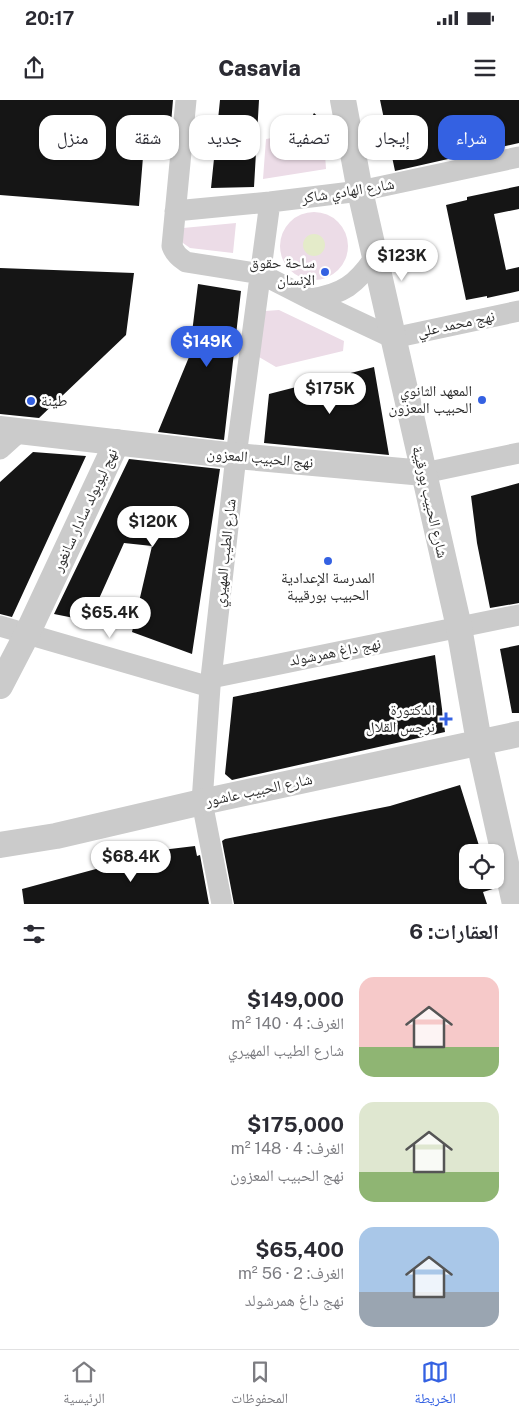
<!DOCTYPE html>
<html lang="ar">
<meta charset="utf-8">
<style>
body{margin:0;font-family:"Public Sans","Noto Naskh Arabic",sans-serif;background:#f2f2f3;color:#2b2b33;direction:rtl;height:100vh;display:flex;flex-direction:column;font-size:19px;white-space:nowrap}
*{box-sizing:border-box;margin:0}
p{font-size:16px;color:#7c7c81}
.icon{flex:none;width:28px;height:28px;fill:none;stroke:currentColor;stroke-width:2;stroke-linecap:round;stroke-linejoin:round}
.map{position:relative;height:804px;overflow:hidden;direction:ltr}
.drawer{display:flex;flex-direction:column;background:#fff;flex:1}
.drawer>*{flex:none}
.guide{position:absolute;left:15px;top:15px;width:490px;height:45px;direction:rtl;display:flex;gap:10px}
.tools{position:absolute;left:459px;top:744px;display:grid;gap:10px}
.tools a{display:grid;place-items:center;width:45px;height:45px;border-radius:10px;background:#fff;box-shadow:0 1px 4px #0004;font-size:25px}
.price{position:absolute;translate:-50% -42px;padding:0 11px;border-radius:18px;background:#fff;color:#222;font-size:16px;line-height:32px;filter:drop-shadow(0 1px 2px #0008)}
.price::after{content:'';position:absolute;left:50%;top:30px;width:15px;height:11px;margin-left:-8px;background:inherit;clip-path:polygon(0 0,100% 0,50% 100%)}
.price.on{background:#3461e2;color:#fff}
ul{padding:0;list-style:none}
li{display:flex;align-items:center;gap:15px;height:125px;padding:0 20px}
li span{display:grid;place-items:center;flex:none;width:140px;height:100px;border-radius:15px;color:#555}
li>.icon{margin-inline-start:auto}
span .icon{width:60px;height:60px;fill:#fffc;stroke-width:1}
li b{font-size:21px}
h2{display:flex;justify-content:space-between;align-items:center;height:60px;padding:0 20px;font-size:21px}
.tag{padding:0 18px;border-radius:15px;background:#fff;box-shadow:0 1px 4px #0004;font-size:18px;line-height:45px}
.tag.on{background:#3461e2;color:#fff}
.status{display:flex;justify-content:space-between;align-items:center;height:35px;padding:0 25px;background:#fff;direction:ltr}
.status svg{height:14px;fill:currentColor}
header{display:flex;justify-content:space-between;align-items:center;height:65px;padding:0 20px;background:#fff;font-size:22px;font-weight:800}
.menu{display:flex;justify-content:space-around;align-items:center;height:70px;border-top:1px solid #e1e1e2;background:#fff;font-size:14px;color:#7c7c81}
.menu a{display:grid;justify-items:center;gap:2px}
.menu .on{color:#3461e2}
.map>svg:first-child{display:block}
.green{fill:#ecdce7}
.water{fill:#e4ebc9}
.building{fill:#151515}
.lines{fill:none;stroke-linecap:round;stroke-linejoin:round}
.minor{stroke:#cbcbcb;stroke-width:21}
.tertiary{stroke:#cbcbcb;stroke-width:26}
.poi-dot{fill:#3461e2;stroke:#fff;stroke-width:2}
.labels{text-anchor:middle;stroke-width:5;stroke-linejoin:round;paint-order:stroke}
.street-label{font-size:15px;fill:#2e2e2e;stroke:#fff}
.poi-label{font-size:15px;fill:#2e2e2e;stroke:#fff;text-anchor:end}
</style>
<div class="status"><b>20:17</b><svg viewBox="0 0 49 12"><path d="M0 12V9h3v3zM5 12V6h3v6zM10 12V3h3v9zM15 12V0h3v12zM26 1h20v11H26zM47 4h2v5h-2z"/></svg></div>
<header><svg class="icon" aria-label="menu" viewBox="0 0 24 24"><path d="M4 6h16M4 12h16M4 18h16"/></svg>Casavia<svg class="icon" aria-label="share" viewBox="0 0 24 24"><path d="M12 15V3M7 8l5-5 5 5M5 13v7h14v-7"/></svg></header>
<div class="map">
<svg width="519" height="804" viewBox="0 0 519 804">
<rect width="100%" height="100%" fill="#fff"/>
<path class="green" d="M308,32L324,39L326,69L263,79L266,39Z
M280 146a34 34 0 1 1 68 0a34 34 0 1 1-68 0Z
M236,123L233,153L190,148L183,143V128Z
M279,210L344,241L343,251L276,267L259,257L265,211Z"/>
<path class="water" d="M303 145a11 11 0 1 1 22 0a11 11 0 1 1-22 0Z"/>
<path class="building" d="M0,0H173L168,59L143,57L139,106L0,95Z
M220,0H259L254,87L211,88Z
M380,0H519V43L395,71Z
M314,13L323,21V26L319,31L311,29L308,24Z
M519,86V109L494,114L506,170L519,167V191L487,198V196L466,200L446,105L467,100V97Z
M0,168L134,173L126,235L39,318L0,314Z
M198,184L241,191L224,340L158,332L189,257Z
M374,267L389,355L264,343L269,294Z
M33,352L86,356L12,517L0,514V382Z
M129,359L220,369L192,554L132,532L152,446L124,443L89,521L54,514Z
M519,383V503L490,508L477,443L471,396Z
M519,545V613H512L500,549Z
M435,555L445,632L232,680L225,674L233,597Z
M460,685L481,752H468V780H494L496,788L483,792L487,804H234L222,741L225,739L390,706Z
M195,746L197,756L200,755L209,804H24L22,789L170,749Z"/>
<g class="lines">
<path class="minor" d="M186,0L172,146C175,154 179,157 186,162L261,174L310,199L393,238L519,211
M175,111L270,102L360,91L519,57
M310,199C342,195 357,184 375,157
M0,349L20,331
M424,373L519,353
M0,526L210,587
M211,578L519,515
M222,804L202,702L210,587L236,356L270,102"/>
<path class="tertiary" d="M343,0L360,91L459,527L479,642L515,804
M0,329L236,356L424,373
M0,586L27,534L117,342
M0,745L56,736L202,702L519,634"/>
</g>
<g class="poi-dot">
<circle cx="325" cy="172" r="5"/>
<circle cx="482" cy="300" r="5"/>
<circle cx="31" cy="301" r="5"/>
<circle cx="328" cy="461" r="5"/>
<path d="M443.5 611.5h5v5h5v5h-5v5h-5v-5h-5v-5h5z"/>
</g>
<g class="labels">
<g class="street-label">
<text transform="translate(348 91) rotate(-9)" y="5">شارع الهادي شاكر</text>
<text transform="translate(456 224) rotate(-12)" y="5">نهج محمد علي</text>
<text transform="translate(260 358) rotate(5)" y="5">نهج الحبيب المعزون</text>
<text transform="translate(430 402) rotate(77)" y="5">شارع الحبيب بورقيبة</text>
<text transform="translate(85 410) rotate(-65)" y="5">نهج ليوبولد سادار سانغور</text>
<text transform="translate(225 453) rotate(-84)" y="5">شارع الطيب المهيري</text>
<text transform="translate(335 552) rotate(-11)" y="5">نهج داغ همرشولد</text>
<text transform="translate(259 690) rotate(-12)" y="5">شارع الحبيب عاشور</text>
</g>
<g class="poi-label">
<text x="315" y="168">ساحة حقوق<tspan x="315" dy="17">الإنسان</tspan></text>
<text x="472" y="296">المعهد الثانوي<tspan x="472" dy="17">الحبيب المعزون</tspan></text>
<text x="41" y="306" text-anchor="start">طينة</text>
<text x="328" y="483" text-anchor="middle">المدرسة الإعدادية<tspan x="328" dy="17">الحبيب بورقيبة</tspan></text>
<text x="435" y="615">الدكتورة<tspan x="435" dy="17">نرجس القلال</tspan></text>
</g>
</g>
</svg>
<div class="tools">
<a><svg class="icon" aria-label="locate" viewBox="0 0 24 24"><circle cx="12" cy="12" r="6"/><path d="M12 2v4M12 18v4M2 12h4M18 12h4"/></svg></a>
</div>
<b class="price" style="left:402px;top:182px">$123K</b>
<b class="price on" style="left:207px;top:268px">$149K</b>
<b class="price" style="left:330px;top:315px">$175K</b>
<b class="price" style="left:153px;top:448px">$120K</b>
<b class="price" style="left:110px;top:539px">$65.4K</b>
<b class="price" style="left:131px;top:783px">$68.4K</b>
<div class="guide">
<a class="tag on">شراء</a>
<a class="tag">إيجار</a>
<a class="tag">تصفية</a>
<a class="tag">جديد</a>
<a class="tag">شقة</a>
<a class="tag">منزل</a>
</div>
</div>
<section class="drawer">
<h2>العقارات: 6<svg class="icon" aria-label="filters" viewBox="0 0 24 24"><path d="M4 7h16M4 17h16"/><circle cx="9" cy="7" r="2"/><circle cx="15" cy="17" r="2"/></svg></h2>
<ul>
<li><span style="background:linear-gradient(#f6c9c9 70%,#8fb573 0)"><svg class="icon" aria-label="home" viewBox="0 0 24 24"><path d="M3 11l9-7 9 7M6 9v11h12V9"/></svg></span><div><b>$149,000</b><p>الغرف: 4 · 140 m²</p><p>شارع الطيب المهيري</p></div></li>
<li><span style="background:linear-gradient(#dfe7d0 70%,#8fb573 0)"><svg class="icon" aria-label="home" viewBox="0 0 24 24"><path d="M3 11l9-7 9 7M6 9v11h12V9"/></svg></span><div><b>$175,000</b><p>الغرف: 4 · 148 m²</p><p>نهج الحبيب المعزون</p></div></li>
<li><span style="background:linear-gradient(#a9c7e8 65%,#9aa5b1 0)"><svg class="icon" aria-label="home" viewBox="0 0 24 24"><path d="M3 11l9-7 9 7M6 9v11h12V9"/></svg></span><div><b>$65,400</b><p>الغرف: 2 · 56 m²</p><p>نهج داغ همرشولد</p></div></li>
</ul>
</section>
<nav class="menu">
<a class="on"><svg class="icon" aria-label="map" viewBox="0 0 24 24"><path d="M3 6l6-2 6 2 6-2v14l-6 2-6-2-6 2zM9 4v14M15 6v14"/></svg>الخريطة</a>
<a><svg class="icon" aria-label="saved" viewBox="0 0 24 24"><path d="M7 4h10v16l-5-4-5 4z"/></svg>المحفوظات</a>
<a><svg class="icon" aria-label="home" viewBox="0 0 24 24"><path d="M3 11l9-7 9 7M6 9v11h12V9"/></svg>الرئيسية</a>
</nav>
